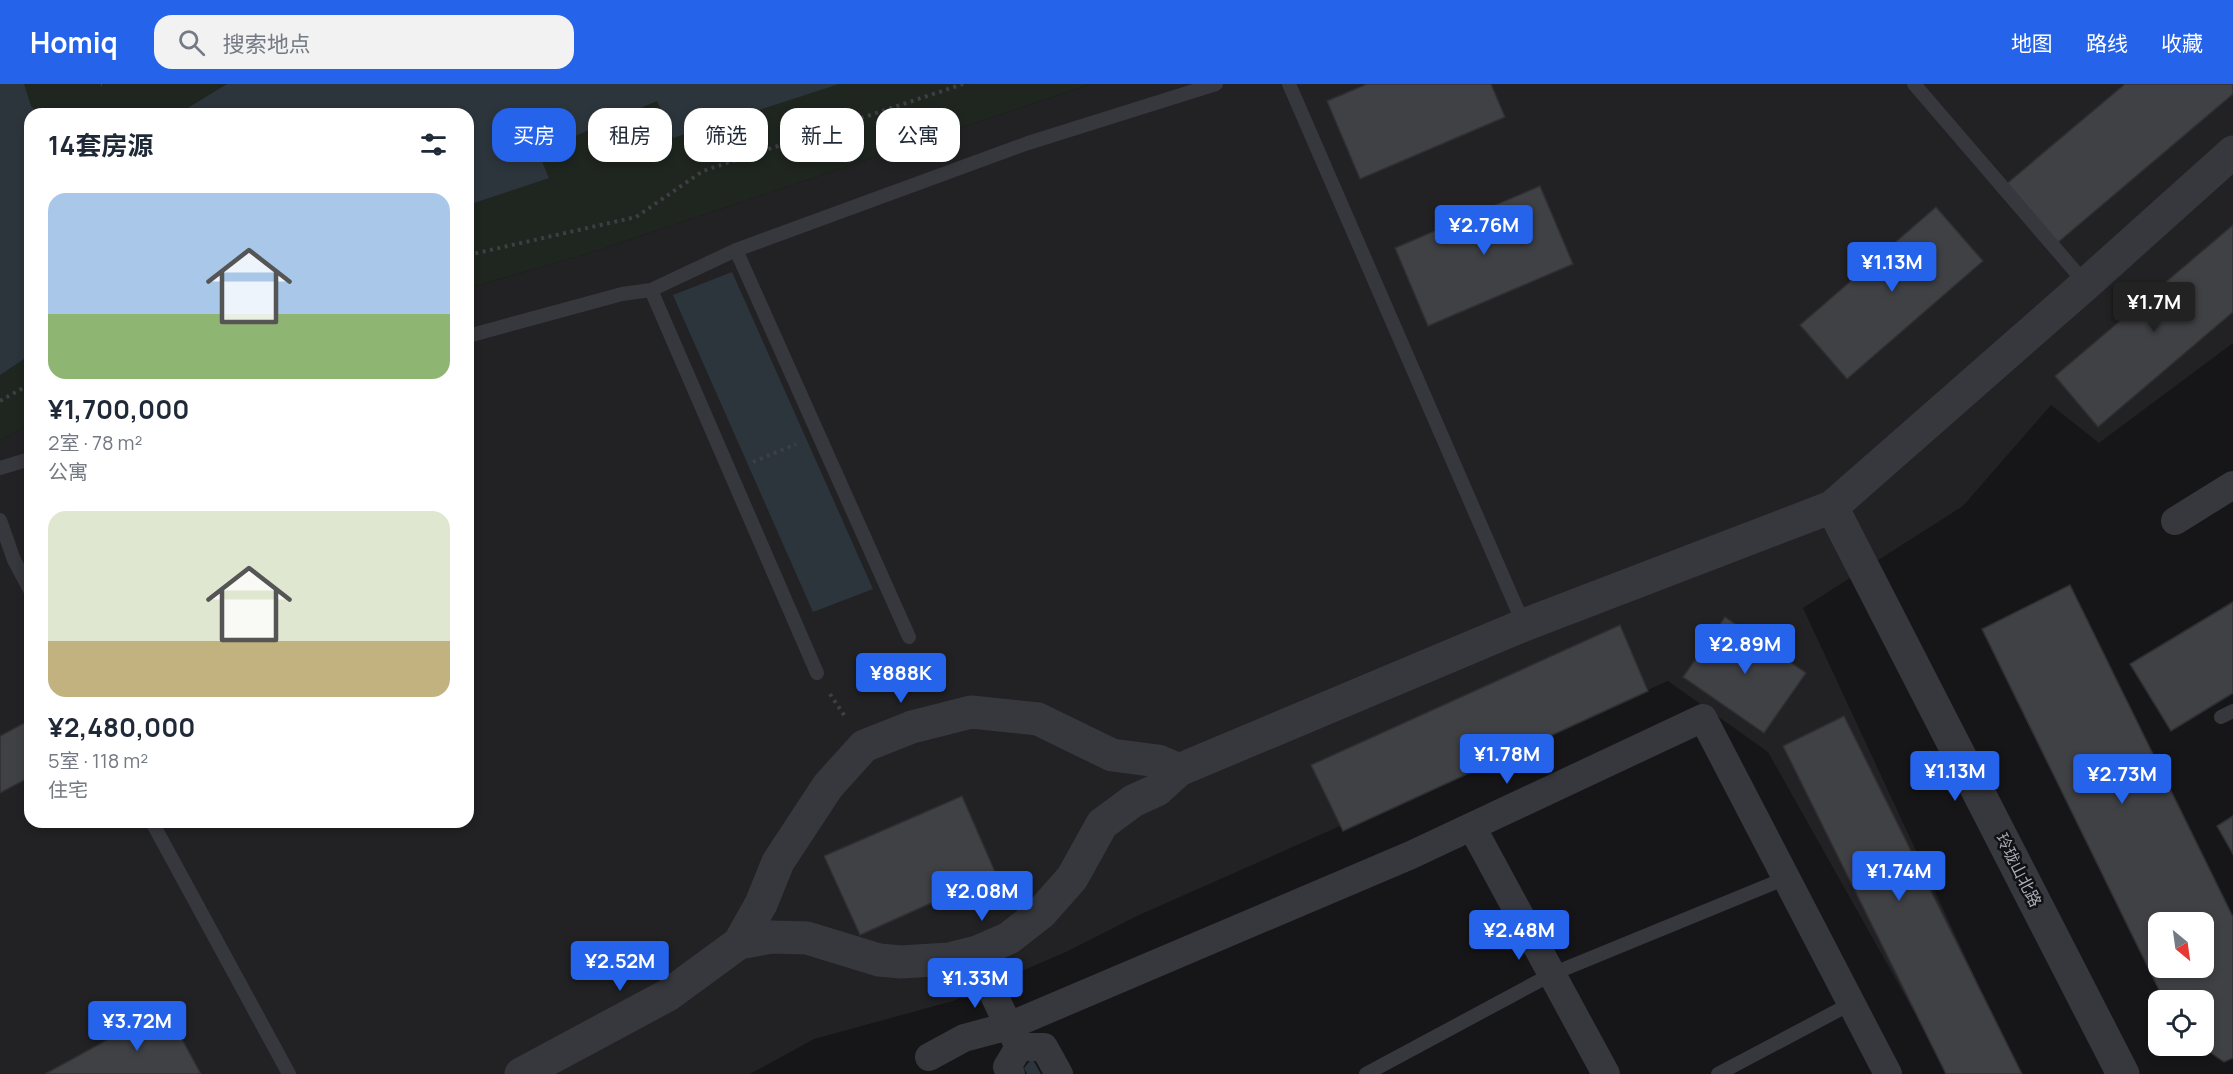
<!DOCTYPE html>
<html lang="zh">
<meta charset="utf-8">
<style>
body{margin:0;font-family:Manrope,"Noto Sans SC",sans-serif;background:#f2f2f3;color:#1f2937;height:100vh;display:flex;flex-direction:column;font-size:22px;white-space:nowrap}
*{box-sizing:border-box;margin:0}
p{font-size:20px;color:#747a83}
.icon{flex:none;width:33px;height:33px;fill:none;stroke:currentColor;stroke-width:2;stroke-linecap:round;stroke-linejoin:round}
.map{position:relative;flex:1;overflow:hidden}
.panel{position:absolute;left:24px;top:24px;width:450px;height:720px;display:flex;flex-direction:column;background:#fff;border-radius:18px;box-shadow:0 3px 9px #0003}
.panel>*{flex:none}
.guide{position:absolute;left:492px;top:24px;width:570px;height:54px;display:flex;gap:12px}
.needle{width:39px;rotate:151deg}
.tools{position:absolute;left:2148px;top:828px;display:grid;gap:12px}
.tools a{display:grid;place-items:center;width:66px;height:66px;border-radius:12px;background:#fff;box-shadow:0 3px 9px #0003;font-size:30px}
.price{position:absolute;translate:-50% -51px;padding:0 14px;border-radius:6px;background:#2563eb;color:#fff;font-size:20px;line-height:39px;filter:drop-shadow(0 2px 3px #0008)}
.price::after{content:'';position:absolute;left:50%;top:36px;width:18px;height:14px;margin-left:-9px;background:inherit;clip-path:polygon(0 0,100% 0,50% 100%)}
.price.current{background:#222;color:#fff}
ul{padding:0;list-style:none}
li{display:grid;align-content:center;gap:12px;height:318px;padding:0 24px}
li span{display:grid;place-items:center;height:186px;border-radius:18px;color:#555}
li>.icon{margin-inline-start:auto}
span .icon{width:108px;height:108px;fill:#fffc;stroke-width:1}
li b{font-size:26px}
h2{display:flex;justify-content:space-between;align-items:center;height:72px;padding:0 24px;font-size:26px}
.tag{padding:0 21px;border-radius:18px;background:#fff;box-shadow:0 3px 9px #0003;font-size:21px;line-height:54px}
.tag.current{background:#2563eb;color:#fff}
header{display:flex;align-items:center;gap:36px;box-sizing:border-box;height:84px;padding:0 30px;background:#2563eb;color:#fff}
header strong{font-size:28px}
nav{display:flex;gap:33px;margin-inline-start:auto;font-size:21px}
.search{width:420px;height:54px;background:#f2f2f3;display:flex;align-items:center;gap:15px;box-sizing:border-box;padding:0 21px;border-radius:18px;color:#747a83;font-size:22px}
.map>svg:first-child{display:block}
.built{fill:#222225}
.green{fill:#1e261f}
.water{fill:#2c353c}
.building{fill:#404145;stroke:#303034;stroke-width:1.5;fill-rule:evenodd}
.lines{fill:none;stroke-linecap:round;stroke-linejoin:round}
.path{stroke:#3d3f44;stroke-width:4;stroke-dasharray:3 4.5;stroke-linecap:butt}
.service{stroke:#37383d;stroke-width:14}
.minor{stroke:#37383d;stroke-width:28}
.tertiary{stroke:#37383d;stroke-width:33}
.labels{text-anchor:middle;stroke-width:5;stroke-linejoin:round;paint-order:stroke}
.street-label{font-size:16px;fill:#a8adb8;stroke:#111113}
</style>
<header>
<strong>Homiq</strong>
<div class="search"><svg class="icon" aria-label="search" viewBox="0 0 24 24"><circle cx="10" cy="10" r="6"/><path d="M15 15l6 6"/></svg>搜索地点</div>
<nav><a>地图</a><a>路线</a><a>收藏</a></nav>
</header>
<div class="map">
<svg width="2233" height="990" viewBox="0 0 2233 990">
<rect width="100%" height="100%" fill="#161618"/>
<path class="built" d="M1091,0H2233V259L2099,359L2051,321L1963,422L1803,524L2020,990H1949L1768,668L1668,597L1139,831L1068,867L953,917L814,955L750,990H0V357L30,339V738H468V204L590,169Z"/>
<path class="green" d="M0,0H1091L590,169L468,204V30H30V339L0,357Z"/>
<path class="water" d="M0,0H24L31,22L39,30H30V271L0,291Z
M227,0H839L673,54L657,17L538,68L549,94L468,121V30H178Z
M732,188L873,505L813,528L673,211Z
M1032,974L1041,990H1027L1024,984Z"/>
<path class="building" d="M1367,0H1491L1505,33L1360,95L1327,17Z
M2125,0H2233V10L2049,166L1998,107Z
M1540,102L1573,180L1428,242L1395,164Z
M1936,123L1983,177L1847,295L1800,241Z
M2233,141V228L2098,343L2055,292Z
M2070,501L2233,833V974L2224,978L2201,962H2204V916H2164L1982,545ZM2158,838H2204V884H2158Z
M2233,518V609L2171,647L2130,580Z
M1725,533L1806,589L1764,649L1683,593Z
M1620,541L1648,607L1343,747L1311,681Z
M1844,632L2022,990H1946L1783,662Z
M26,638L30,646V693L0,709V652Z
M962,712L996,790L860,851L824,772Z
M2233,732V770L2217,742Z
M165,924L201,990H45Z"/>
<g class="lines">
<path class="path" d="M101,0H102
M468,171L636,133L703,87L963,0
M0,317L30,300
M753,378L796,360
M918,575L930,604
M830,610L846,634"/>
<path class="service" d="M1289,0L1524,541
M1914,0L2086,200
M736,166L909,553
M651,206L817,589
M468,252L622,210L651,206L736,166L1028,59L1216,0
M0,384L30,375
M0,436L14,476L30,506
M2221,633L2233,627
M152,738L289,990
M1366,990L1552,890L1786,794
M1718,990L1852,919"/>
<path class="minor" d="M2175,437L2233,401
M1472,743L1606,990
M977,868L989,901L1019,963
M929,973L964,954L1009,942L1411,771L1703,634L1888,990
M1011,990L1007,983L1019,963H1044L1059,990"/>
<path class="tertiary" d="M1832,423L2123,990
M739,859L772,853L807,854L879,876L901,878L949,875L977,868L1009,854L1041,829L1072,794L1102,740L1133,717L1157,706L1179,686L1524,541L1832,423L2086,200L2233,68
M521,990L668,911L739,859L761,820L778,778L828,702L864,662L912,643L971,628L1038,635L1112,671L1158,677L1179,686"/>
</g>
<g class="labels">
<g class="street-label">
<text transform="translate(2019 786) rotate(63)" y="6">玲珑山北路</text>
</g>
</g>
</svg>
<div class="tools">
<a><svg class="needle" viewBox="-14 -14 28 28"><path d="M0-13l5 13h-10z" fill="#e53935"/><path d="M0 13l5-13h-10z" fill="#747a83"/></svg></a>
<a><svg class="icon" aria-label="locate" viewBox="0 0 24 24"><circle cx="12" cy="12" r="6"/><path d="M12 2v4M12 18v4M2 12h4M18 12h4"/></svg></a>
</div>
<b class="price" style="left:1484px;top:172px">¥2.76M</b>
<b class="price" style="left:1892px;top:209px">¥1.13M</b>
<b class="price current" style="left:2154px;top:249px">¥1.7M</b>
<b class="price" style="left:1745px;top:591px">¥2.89M</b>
<b class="price" style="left:901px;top:620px">¥888K</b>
<b class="price" style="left:1507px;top:701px">¥1.78M</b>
<b class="price" style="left:1955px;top:718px">¥1.13M</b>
<b class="price" style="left:2122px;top:721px">¥2.73M</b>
<b class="price" style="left:1899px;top:818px">¥1.74M</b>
<b class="price" style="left:982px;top:838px">¥2.08M</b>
<b class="price" style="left:1519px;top:877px">¥2.48M</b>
<b class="price" style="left:620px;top:908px">¥2.52M</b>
<b class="price" style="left:975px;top:925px">¥1.33M</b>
<b class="price" style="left:137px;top:968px">¥3.72M</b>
<div class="guide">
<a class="tag current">买房</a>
<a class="tag">租房</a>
<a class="tag">筛选</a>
<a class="tag">新上</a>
<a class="tag">公寓</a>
</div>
<section class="panel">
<h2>14套房源<svg class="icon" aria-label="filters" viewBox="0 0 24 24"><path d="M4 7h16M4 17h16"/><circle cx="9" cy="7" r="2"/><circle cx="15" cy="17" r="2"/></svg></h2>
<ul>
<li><span style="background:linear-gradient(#a9c7e8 65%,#8fb573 0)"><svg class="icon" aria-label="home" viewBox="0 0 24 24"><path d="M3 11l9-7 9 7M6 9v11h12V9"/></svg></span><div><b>¥1,700,000</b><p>2室 · 78 m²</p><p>公寓</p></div></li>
<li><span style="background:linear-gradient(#dfe7d0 70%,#c2b280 0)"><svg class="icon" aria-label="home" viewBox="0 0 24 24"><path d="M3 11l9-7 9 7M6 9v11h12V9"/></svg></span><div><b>¥2,480,000</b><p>5室 · 118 m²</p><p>住宅</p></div></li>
</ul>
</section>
</div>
